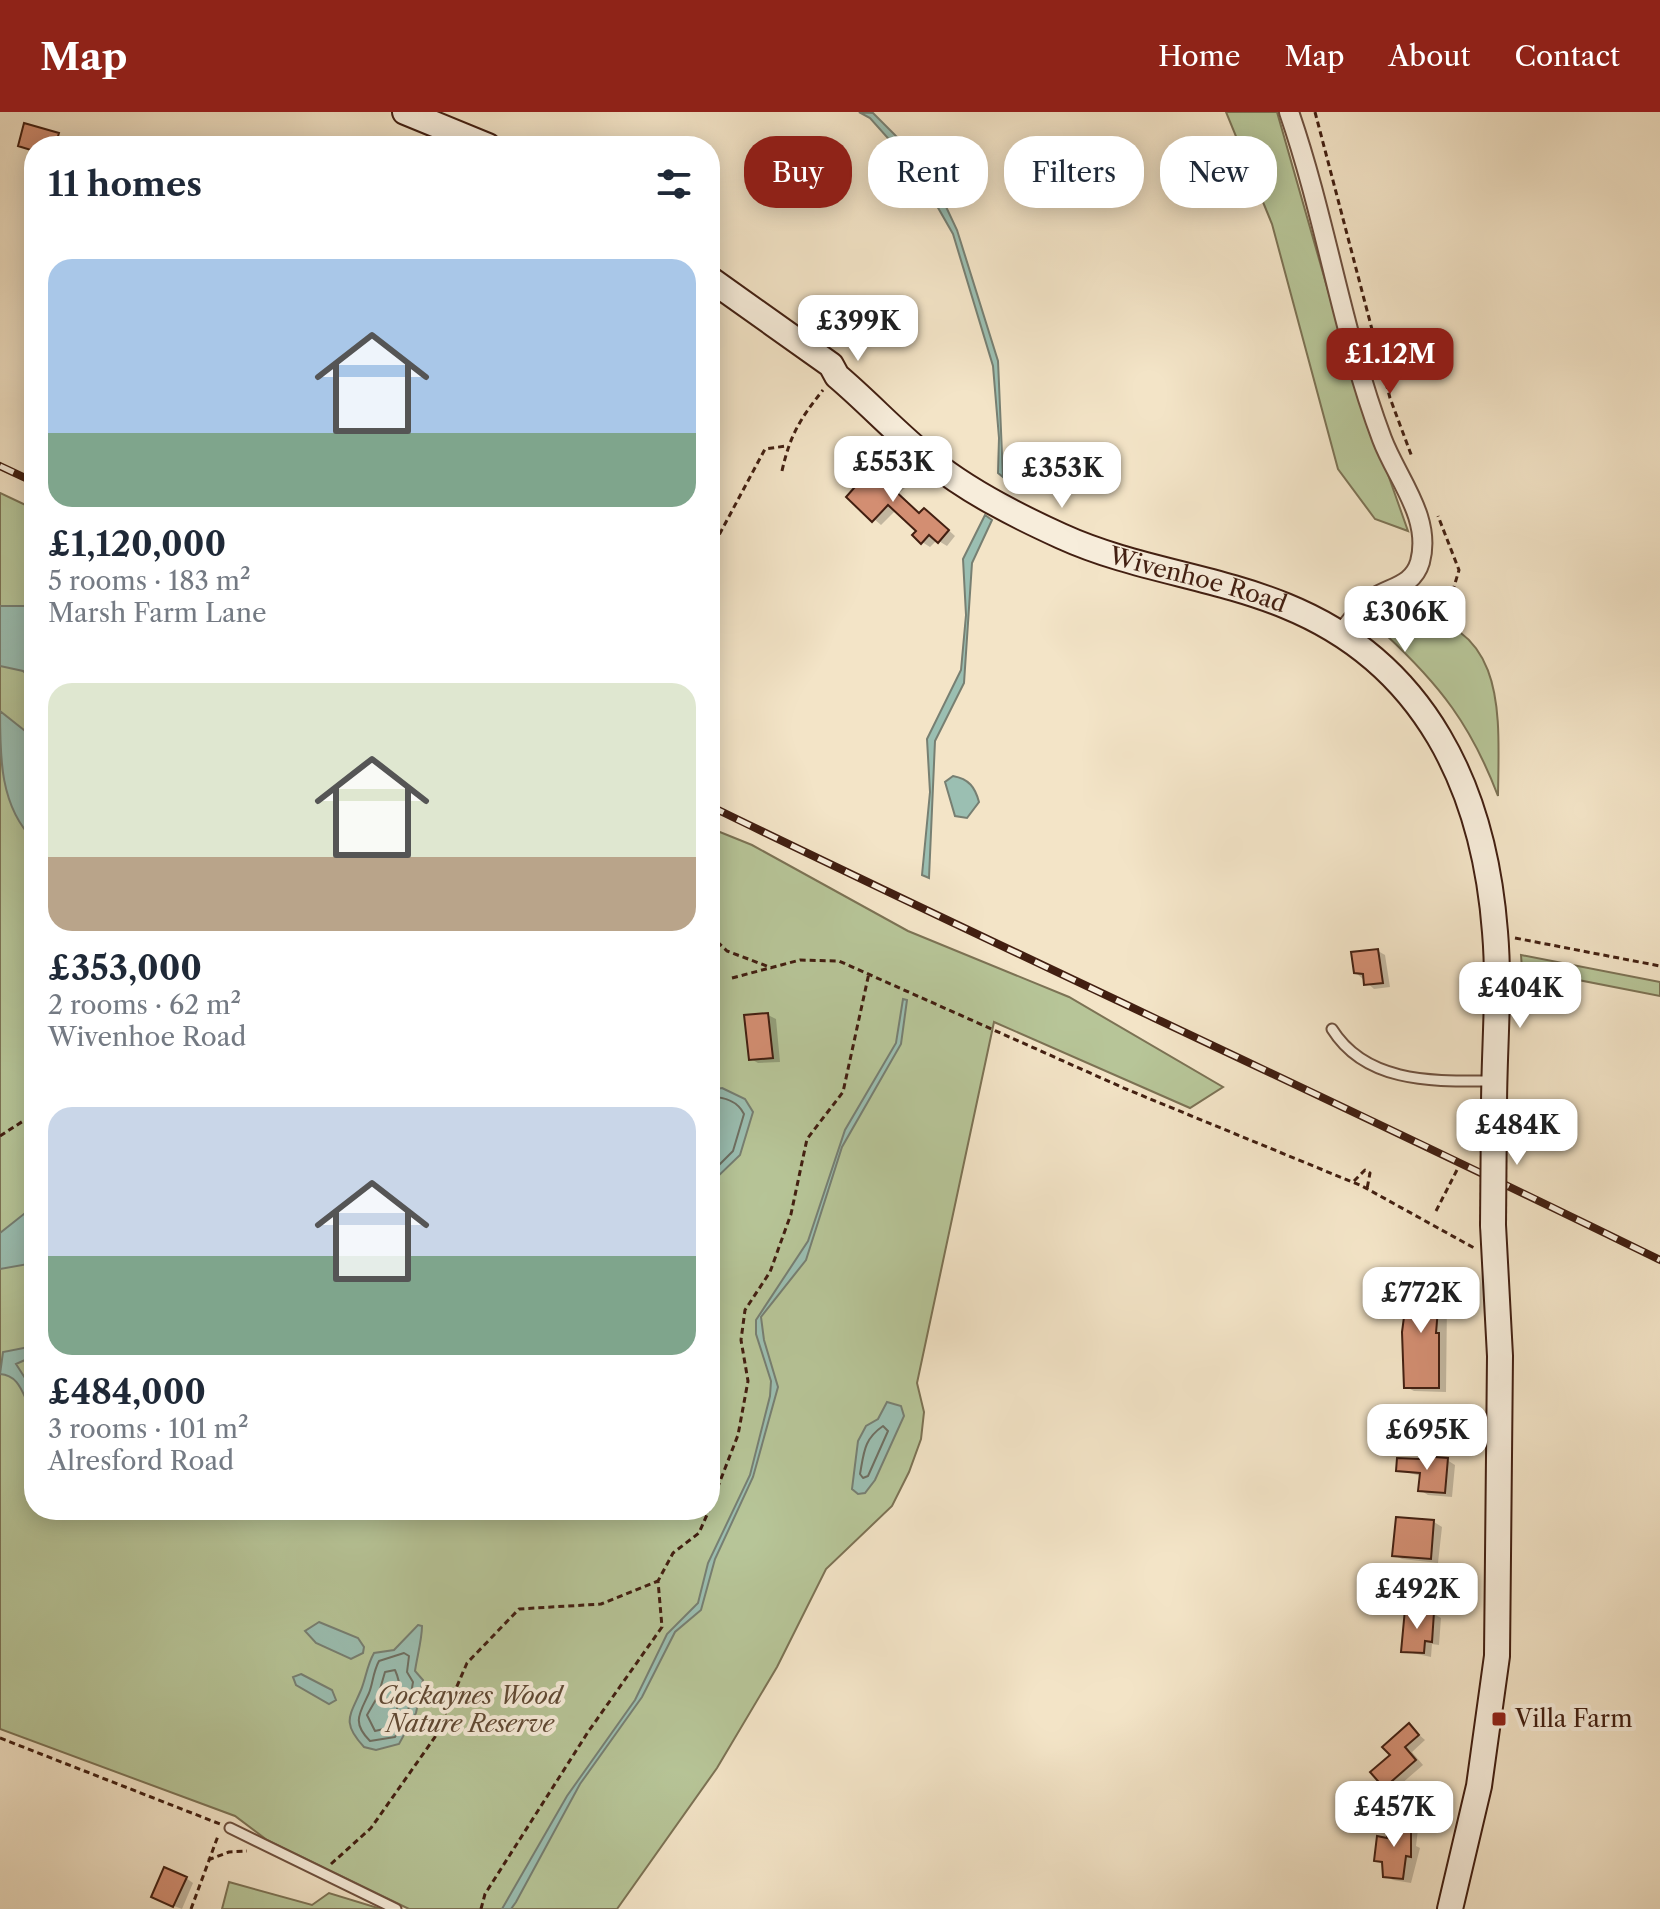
<!DOCTYPE html>
<meta charset="utf-8">
<style>
body{margin:0;font-family:"Libre Caslon Text",serif;background:#f2f2f3;color:#1f2937;height:100vh;display:flex;flex-direction:column;font-size:30px;white-space:nowrap}
*{box-sizing:border-box;margin:0}
p{font-size:26px;color:#747a83}
.icon{flex:none;width:44px;height:44px;fill:none;stroke:currentColor;stroke-width:2;stroke-linecap:round;stroke-linejoin:round}
.map{position:relative;flex:1;overflow:hidden}
.side{position:absolute;left:24px;top:24px;width:696px;height:1384px;display:flex;flex-direction:column;background:#fff;border-radius:32px;box-shadow:0 4px 20px #0003}
.side>*{flex:none}
.hud{position:absolute;left:744px;top:24px;width:760px;height:72px;display:flex;gap:16px}
.price{position:absolute;translate:-50% -68px;padding:0 18px;border-radius:16px;background:#fff;color:#222;font-size:26px;line-height:52px;filter:drop-shadow(0 2px 4px #0008)}
.price::after{content:'';position:absolute;left:50%;top:48px;width:24px;height:18px;margin-left:-12px;background:inherit;clip-path:polygon(0 0,100% 0,50% 100%)}
.price.current{background:#8f2418;color:#fff}
ul{padding:0;list-style:none}
li{display:grid;align-content:center;gap:16px;height:424px;padding:0 24px}
li span{display:grid;place-items:center;height:248px;border-radius:24px;color:#555}
li>.icon{margin-inline-start:auto}
span .icon{width:144px;height:144px;fill:#fffc;stroke-width:1}
li b{font-size:34px}
h2{display:flex;justify-content:space-between;align-items:center;height:96px;padding:0 24px;font-size:34px}
.chip{padding:0 28px;border-radius:32px;background:#fff;box-shadow:0 4px 20px #0003;font-size:28px;line-height:72px}
.chip.current{background:#8f2418;color:#fff}
header{display:flex;align-items:center;gap:48px;box-sizing:border-box;height:112px;padding:0 40px;background:#8f2418;color:#fff}
header strong{font-size:38px}
nav{display:flex;gap:44px;margin-inline-start:auto;font-size:28px}
.map>svg:first-child{display:block}
.green{fill:#b7c598;stroke:#7c7254;stroke-width:2}
.water{fill:#9bbfb2;stroke:#777f72;stroke-width:2}
.shadow{fill:#0003}
.lines{fill:none;stroke-linecap:round;stroke-linejoin:round}
.shore{stroke:#6e6f62;stroke-width:2}
.building{fill:#d38e72;stroke:#421f11;stroke-width:2}
.lane-casing{stroke:#6e503e;stroke-width:13}
.street-casing{stroke:#6e503e;stroke-width:22}
.secondary-casing{stroke:#421f11;stroke-width:28}
.path{stroke:#421f11;stroke-width:3;stroke-dasharray:6 4;stroke-linecap:butt}
.lane{stroke:#f7eddb;stroke-width:9}
.street{stroke:#f7eddb;stroke-width:18}
.secondary{stroke:#f7eddb;stroke-width:24}
.rail-casing{stroke:#421f11;stroke-width:8}
.rail{stroke:#f7eddb;stroke-width:5;stroke-dasharray:15;stroke-linecap:butt}
.secondary-bridge-casing{stroke:#421f11;stroke-width:28;stroke-linecap:butt}
.secondary-bridge{stroke:#f7eddb;stroke-width:24}
.poi-dot{fill:#8f2418;stroke:#f7eddb;stroke-width:3}
.labels{text-anchor:middle;stroke-width:8;stroke-linejoin:round;paint-order:stroke}
.street-label{font-size:24px;fill:#421f11;stroke:#f7eddb}
.park-label{font-size:24px;font-style:italic;fill:#5f4833;stroke:#f7eddb}
.poi-label{font-size:24px;fill:#421f11;stroke:#f7eddb;text-anchor:start}
</style>
<header>
<strong>Map</strong>
<nav><a>Home</a><a>Map</a><a>About</a><a>Contact</a></nav>
</header>
<div class="map">
<svg width="1660" height="1797" viewBox="0 0 1660 1797">
<rect width="100%" height="100%" fill="#f3e4c7"/>
<filter id="stains"><feTurbulence type="fractalNoise" baseFrequency=".0025" numOctaves="4"/><feColorMatrix values="0 0 0 0 .2 0 0 0 0 .09 0 0 0 0 .02 0 0 0 .5 -.17"/></filter>
<radialGradient id="worn" r=".72"><stop offset=".6" stop-color="#630" stop-opacity="0"/><stop offset="1" stop-color="#630" stop-opacity=".3"/></radialGradient>
<path class="green" d="M1226,0H1277L1349,252L1408,419L1375,407L1338,357L1272,112Z
M0,381L34,397V1398H710V716L752,733L908,819L1069,885L1223,975L1190,996L994,910L917,1271L924,1300L921,1327L909,1360L892,1394L826,1457L777,1555L717,1656L617,1797H409L267,1728L235,1704L0,1617Z
M1402,500C1508,511 1499,600 1498,684C1471,613 1440,573 1385,522L1387,511Z
M1521,843L1660,870V884L1522,857Z
M229,1770L312,1793L329,1781L381,1797H222Z"/>
<path class="water" d="M859,0L873,1L904,32L915,62L940,82L957,118L998,249L1003,365L998,361L999,326L993,254L953,122L933,87L910,67L895,34L870,6Z
M985,403L992,408L972,451L964,571L935,629L929,766L922,763L930,680L927,627L961,558L966,503L963,447Z
M0,494H34V569L23,559L0,554Z
M0,599L34,626V728C0,695 0,645 0,599Z
M953,664C969,667 975,675 979,690L967,706L955,704L945,670Z
M903,887L907,888L901,932L842,1035L806,1148L761,1205L764,1228L778,1275L753,1365L715,1447L701,1498L675,1520L642,1585L580,1672L516,1790L511,1797H502L567,1684L635,1588L667,1522L698,1491L708,1451L750,1363L770,1284L771,1269L756,1222V1208L808,1129L845,1018L896,931Z
M722,976L745,987L753,1000L740,1043L710,1072V978Z
M34,1094V1151L0,1157V1121Z
M34,1234V1244L16,1252L34,1280V1288L26,1287C20,1274 15,1263 0,1262L3,1240Z
M887,1290L901,1294L904,1304L875,1368L865,1381L858,1382L852,1377L858,1329L866,1314L878,1307Z
M319,1510L358,1526L364,1535L363,1541L351,1547L316,1531L305,1519Z
M418,1513L422,1514C422,1527 417,1545 415,1559L423,1568L416,1601L399,1632L376,1638L364,1635C341,1610 350,1604 361,1578C366,1566 367,1553 374,1541L394,1538Z
M301,1562L332,1578L336,1588L329,1592L296,1573L293,1565Z"/>
<path class="shadow" d="M58,23L66,27L64,34H34V40L20,34Z
M878,351L905,376L898,382L921,402L924,399L932,403L955,424L947,434L937,428L930,435L922,430L914,423L918,418L896,398L881,413L849,385Z
M1378,839L1385,843L1390,875L1374,877L1355,860Z
M768,903L776,907L780,950L758,951L751,947Z
M1432,1161L1440,1166L1438,1186L1447,1191L1446,1280L1414,1279L1406,1275L1415,1185Z
M1447,1348L1455,1353L1452,1385L1428,1383L1420,1378L1421,1364L1398,1358Z
M1434,1410L1442,1415L1438,1451L1402,1447L1394,1443Z
M1434,1502L1441,1506L1439,1533L1432,1532L1431,1545L1403,1539Z
M1409,1614L1425,1628L1412,1640L1423,1653L1393,1679L1373,1661L1393,1644Z
M1411,1713L1418,1717L1416,1734L1420,1736L1411,1771L1393,1768L1385,1764L1384,1752L1376,1748L1389,1728Z
M186,1766L193,1771L182,1797L161,1789Z"/>
<g class="lines">
<path class="shore" d="M710,985C724,985 737,988 744,1002L733,1039L710,1062
M883,1314L888,1319L868,1364L863,1366L860,1362C864,1340 864,1327 883,1314Z
M404,1541L409,1544L407,1560L413,1570L408,1600L395,1625L370,1629C351,1610 360,1601 369,1581C373,1571 373,1560 379,1549Z
M395,1558C404,1578 400,1597 388,1616L375,1619L367,1603L378,1584L385,1560Z"/>
</g>
<path class="building" d="M24,11L59,21L55,34H34V39L18,34Z
M878,349L898,370L892,376L919,401L924,396L949,418L938,431L929,423L921,432L912,423L916,419L888,393L872,410L846,385Z
M1378,837L1383,871L1364,873L1363,862L1354,861L1351,840Z
M768,901L773,946L749,948L744,903Z
M1415,1158L1433,1159L1430,1184L1439,1185L1436,1221H1439V1276H1404L1402,1220L1407,1182L1413,1183Z
M1421,1344L1448,1346L1445,1381L1418,1379L1420,1361L1396,1359L1397,1346L1420,1347Z
M1396,1405L1434,1408L1431,1447L1392,1444Z
M1405,1497L1434,1500L1432,1530L1425,1529L1424,1541L1401,1540Z
M1409,1611L1419,1623L1405,1635L1416,1648L1384,1676L1370,1660L1390,1643L1382,1635Z
M1390,1708L1411,1711V1745L1406,1744L1403,1767L1383,1765L1382,1750L1374,1749L1377,1724L1387,1726Z
M164,1755L187,1765L173,1795L151,1785Z"/>
<g class="lines">
<g class="lane-casing">
<path id="lane" d="M1332,917C1367,973 1437,969 1494,969
M230,1716L396,1797"/>
</g>
<g class="street-casing">
<path id="street" d="M1289,0C1326,107 1342,221 1382,327C1397,367 1432,405 1420,450C1413,474 1391,475 1374,486C1361,495 1351,510 1341,522"/>
</g>
<g class="secondary-casing">
<g id="secondary">
<path d="M405,0L488,34"/>
<path id="s1" d="M710,167L831,253L837,264C869,291 898,323 931,349C969,380 1017,404 1061,424C1133,457 1213,464 1286,494C1426,551 1484,677 1495,820C1500,878 1494,937 1494,996"/>
<path d="M1450,1797L1479,1674L1497,1544L1500,1244L1493,1113"/>
</g>
</g>
<path class="path" d="M1315,0L1390,286L1412,345
M782,359C790,323 800,307 823,278
M710,440L765,337L786,334
M1412,487L1435,486L1454,475L1459,458L1438,404
M1371,519L1381,505
M710,823L727,839L772,856
M1515,826L1660,854
M732,866L800,848L839,849L1126,977L1362,1074L1476,1137
M0,1024L34,1002
M1354,1069L1365,1058L1370,1061L1367,1077
M1436,1099L1457,1058
M710,1395L738,1323L748,1269L741,1228L745,1198L770,1160L791,1102L807,1027L843,980L869,861
M0,1626L220,1712
M208,1748L229,1740L247,1739
M331,1752L371,1716L435,1625L467,1551L519,1497L601,1492L658,1469
M191,1797L218,1724
M481,1797L485,1782L588,1620L662,1515L658,1469L673,1441L699,1421L709,1398"/>
<use href="#lane" class="lane"/>
<use href="#street" class="street"/>
<use href="#secondary" class="secondary"/>
<g class="rail-casing">
<path id="rail" d="M0,354L34,370
M710,694C1026,848 1345,993 1660,1148"/>
</g>
<use href="#rail" class="rail"/>
<g class="secondary-bridge-casing">
<path id="secondary-bridge" d="M1493,1113L1494,996"/>
</g>
<use href="#secondary-bridge" class="secondary-bridge"/>
</g>
<rect class="poi-dot" x="1491" y="1599" width="16" height="16" rx="4"/>
<g class="labels">
<g class="street-label">
<text dy="8" stroke="none"><textPath href="#s1" startOffset="582">Wivenhoe Road</textPath></text>
</g>
<g class="park-label">
<text x="470" y="1592">Cockaynes Wood<tspan x="470" dy="28">Nature Reserve</tspan></text>
</g>
<g class="poi-label">
<text x="1515" y="1615">Villa Farm</text>
</g>
</g>
<rect width="100%" height="100%" filter="url(#stains)"/>
<rect width="100%" height="100%" fill="url(#worn)"/>
</svg>
<b class="price" style="left:858px;top:251px">£399K</b>
<b class="price current" style="left:1390px;top:284px">£1.12M</b>
<b class="price" style="left:893px;top:392px">£553K</b>
<b class="price" style="left:1062px;top:398px">£353K</b>
<b class="price" style="left:1405px;top:542px">£306K</b>
<b class="price" style="left:1520px;top:918px">£404K</b>
<b class="price" style="left:1517px;top:1055px">£484K</b>
<b class="price" style="left:1421px;top:1223px">£772K</b>
<b class="price" style="left:1427px;top:1360px">£695K</b>
<b class="price" style="left:1417px;top:1519px">£492K</b>
<b class="price" style="left:1394px;top:1737px">£457K</b>
<div class="hud">
<a class="chip current">Buy</a>
<a class="chip">Rent</a>
<a class="chip">Filters</a>
<a class="chip">New</a>
</div>
<section class="side">
<h2>11 homes<svg class="icon" aria-label="filters" viewBox="0 0 24 24"><path d="M4 7h16M4 17h16"/><circle cx="9" cy="7" r="2"/><circle cx="15" cy="17" r="2"/></svg></h2>
<ul>
<li><span style="background:linear-gradient(#a9c7e8 70%,#7fa58c 0)"><svg class="icon" aria-label="home" viewBox="0 0 24 24"><path d="M3 11l9-7 9 7M6 9v11h12V9"/></svg></span><div><b>£1,120,000</b><p>5 rooms · 183 m²</p><p>Marsh Farm Lane</p></div></li>
<li><span style="background:linear-gradient(#dfe7d0 70%,#b9a48a 0)"><svg class="icon" aria-label="home" viewBox="0 0 24 24"><path d="M3 11l9-7 9 7M6 9v11h12V9"/></svg></span><div><b>£353,000</b><p>2 rooms · 62 m²</p><p>Wivenhoe Road</p></div></li>
<li><span style="background:linear-gradient(#c9d6e8 60%,#7fa58c 0)"><svg class="icon" aria-label="home" viewBox="0 0 24 24"><path d="M3 11l9-7 9 7M6 9v11h12V9"/></svg></span><div><b>£484,000</b><p>3 rooms · 101 m²</p><p>Alresford Road</p></div></li>
</ul>
</section>
</div>
